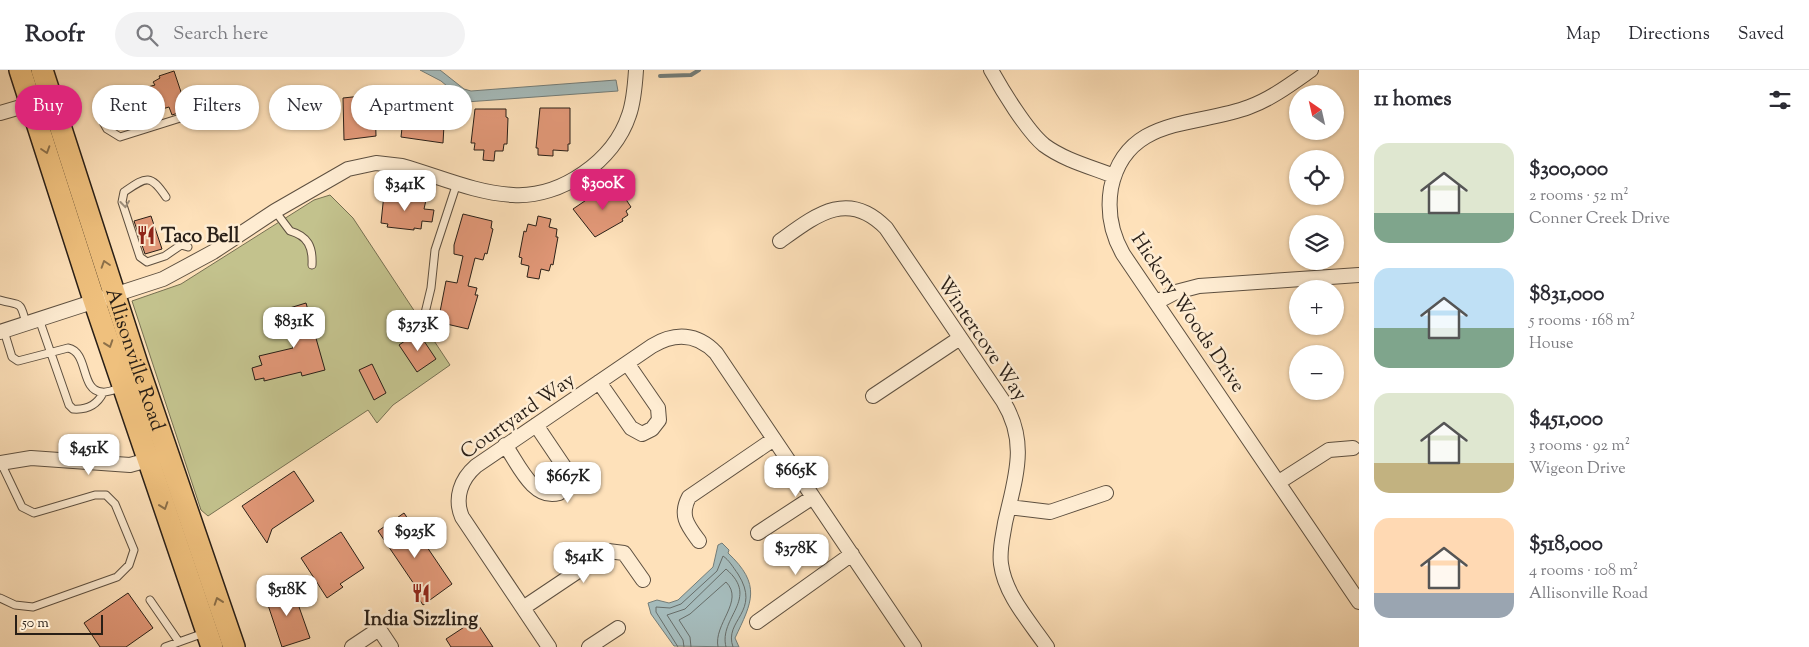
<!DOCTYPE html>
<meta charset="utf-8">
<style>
body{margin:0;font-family:"Sorts Mill Goudy",serif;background:#f2f2f3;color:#2b2b33;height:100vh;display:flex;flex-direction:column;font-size:19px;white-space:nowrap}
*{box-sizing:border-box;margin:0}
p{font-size:16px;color:#7c7c81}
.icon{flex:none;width:28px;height:28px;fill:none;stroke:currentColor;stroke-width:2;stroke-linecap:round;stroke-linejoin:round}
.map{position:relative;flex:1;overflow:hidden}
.panel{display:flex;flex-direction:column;background:#fff;width:450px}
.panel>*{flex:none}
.banner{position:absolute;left:15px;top:15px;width:475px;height:45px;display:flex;gap:10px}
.needle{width:32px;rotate:326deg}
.tools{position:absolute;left:1289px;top:15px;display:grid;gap:10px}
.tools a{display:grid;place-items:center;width:55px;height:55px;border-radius:50%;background:#fff;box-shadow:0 1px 4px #0004;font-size:25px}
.scale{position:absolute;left:15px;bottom:12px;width:88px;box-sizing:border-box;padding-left:5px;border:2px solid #291f17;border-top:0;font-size:14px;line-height:18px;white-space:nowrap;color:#291f17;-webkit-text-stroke:4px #feecd2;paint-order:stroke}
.price{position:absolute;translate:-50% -42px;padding:0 11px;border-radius:10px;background:#fff;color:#222;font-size:16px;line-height:32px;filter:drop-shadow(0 1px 2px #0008)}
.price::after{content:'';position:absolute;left:50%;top:30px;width:15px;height:11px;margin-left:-8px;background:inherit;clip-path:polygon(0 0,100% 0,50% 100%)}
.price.selected{background:#db2777;color:#fff}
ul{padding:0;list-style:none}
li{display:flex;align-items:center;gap:15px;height:125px;padding:0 15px}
li span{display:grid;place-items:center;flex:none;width:140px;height:100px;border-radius:15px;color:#555}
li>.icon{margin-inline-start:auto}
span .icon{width:60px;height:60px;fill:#fffc;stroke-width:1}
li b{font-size:21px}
h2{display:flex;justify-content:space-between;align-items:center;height:60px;padding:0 15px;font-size:21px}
.tag{padding:0 18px;border-radius:22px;background:#fff;box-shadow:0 1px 4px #0004;font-size:18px;line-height:45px}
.tag.selected{background:#db2777;color:#fff}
header{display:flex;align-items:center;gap:30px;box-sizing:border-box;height:70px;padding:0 25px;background:#fff;border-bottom:1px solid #e1e1e2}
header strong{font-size:24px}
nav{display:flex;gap:28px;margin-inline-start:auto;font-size:18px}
.search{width:350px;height:45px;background:#f2f2f3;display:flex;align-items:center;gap:12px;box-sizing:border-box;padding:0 18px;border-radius:28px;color:#7c7c81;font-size:19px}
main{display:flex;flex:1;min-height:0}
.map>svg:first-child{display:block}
.green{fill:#c3c28d;stroke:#767052}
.water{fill:#a5bbbb;stroke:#737d79}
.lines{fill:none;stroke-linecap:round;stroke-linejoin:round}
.shore{stroke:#676d69;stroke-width:1}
.stream{stroke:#737d79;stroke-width:4}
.building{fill:#e29878;stroke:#291f17}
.lane-casing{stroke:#5e5040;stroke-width:9}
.street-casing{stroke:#5e5040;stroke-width:16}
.primary-casing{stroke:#291f17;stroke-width:24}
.lane{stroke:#feecd2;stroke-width:7}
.street{stroke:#feecd2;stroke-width:14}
.primary{stroke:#efc07d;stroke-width:21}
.oneway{stroke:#8c704a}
.oneway2{stroke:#9e907e}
.labels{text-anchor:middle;stroke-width:5;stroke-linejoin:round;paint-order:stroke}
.poi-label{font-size:20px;font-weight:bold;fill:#291f17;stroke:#feecd2;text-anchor:start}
.street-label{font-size:20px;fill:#291f17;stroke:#feecd2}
</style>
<header>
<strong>Roofr</strong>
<div class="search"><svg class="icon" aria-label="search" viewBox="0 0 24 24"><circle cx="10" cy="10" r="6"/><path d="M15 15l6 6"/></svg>Search here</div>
<nav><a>Map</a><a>Directions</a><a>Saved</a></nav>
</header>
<main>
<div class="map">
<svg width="1359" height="577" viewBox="0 0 1359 577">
<rect width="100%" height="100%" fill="#fee1ba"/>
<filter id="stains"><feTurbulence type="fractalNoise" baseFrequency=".004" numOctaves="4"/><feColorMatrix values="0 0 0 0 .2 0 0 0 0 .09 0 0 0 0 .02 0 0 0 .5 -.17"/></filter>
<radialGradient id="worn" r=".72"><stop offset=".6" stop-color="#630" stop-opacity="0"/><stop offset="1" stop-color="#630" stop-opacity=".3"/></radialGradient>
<path class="green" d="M330,125L353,148L450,295L393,335L377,353L368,340L208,446L201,440L132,231L181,214L314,130Z"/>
<path class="water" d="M420,0H440L464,19L471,21L616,10L618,21L466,32L441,11Z
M722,473L729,480L728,483C762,515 752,532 735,568L739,577L674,576L651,544L648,533L657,530L669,533L678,530L713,497L718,475Z"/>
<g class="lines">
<path class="shore" d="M678,577L656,542V537L670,538L681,534L717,501L723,486C729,490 733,497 738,504C762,542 723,550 733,577
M684,577L683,570L667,545L685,539L726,499C761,529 718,547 726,577
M691,577L690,567L679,550L690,544L726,512C745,531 713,554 718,577"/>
<path class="stream" d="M660,6L691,5L699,0"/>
</g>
<path class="building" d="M174,1L187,40L172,45L169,37L152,42L144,18L155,15L153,12L160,8L159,6Z
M406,21L424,23L423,31L445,37L443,73L401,67Z
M371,25L372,32H375L376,66L344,70L343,28Z
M540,38H570V74H568V81L553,80V86L538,85V78H536Z
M475,39H506V47L508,48L507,74H504L503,81H495L494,91L483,90L484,80H474L475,73H471Z
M610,114L622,131L625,128L631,137L626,141L628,145L622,149L623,151L595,167L573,139Z
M392,123L419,127L418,129L426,130L424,139L434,140L432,152L422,151L421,159L414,158V160L387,157L388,154L381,153L384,124L392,125Z
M463,144L492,151L491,158L493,159L487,184L485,183L483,190L475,188L468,216L477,218L475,225H478L468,259L438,252L446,211L457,213L463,186L454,184V175Z
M151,146L162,179L145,184L134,151Z
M538,146L551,149L549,157L557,159L556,167H558L553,195L551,194L549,201L541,199L539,209L527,207L529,196L521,194L522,188L519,187L524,161L526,162L528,154L536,156Z
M306,233L325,300L302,306L301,302L264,311V308L255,310L252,298L262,295L259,286L293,278L283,240Z
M418,262L436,289L417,302L399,275Z
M372,294L386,323L374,330L359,300Z
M294,401L314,431L272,459L267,473L242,436Z
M404,443L452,514L423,535L413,520L416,517L378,461Z
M341,462L364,498L340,514L343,517L327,528L301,488Z
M292,517L310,568L282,577L265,526Z
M128,523L153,558L126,577H100L84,553Z
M475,550L493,577H451L446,569Z"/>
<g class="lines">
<g class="lane-casing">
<path id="lane" d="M103,52L107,59L120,67L209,39L212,21
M166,127C150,103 146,107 124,122L122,132L140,187L147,192L165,186L181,175L188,177
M275,141L290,161C308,166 313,177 312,195
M0,230C21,236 20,230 26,253
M425,243L431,218L435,180L457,113
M39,249L69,335L73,339C86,340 97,335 103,323
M4,261L12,287L18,291L68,278C89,282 80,321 102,322C108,323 116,319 122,317
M0,528L15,535L33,537L117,507L129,495L134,480L115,434L106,425H95L34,443L22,437L1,393
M150,530L179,572
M165,577L204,563"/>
</g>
<g class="street-casing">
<path id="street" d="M991,0C1002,20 1027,61 1044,75C1064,90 1091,97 1114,106
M1311,0C1291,14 1271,29 1249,37C1197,57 1126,45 1111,118C1107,142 1111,163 1123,184L1359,532
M0,43L38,32
M780,171C816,145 848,119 886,158L1003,331C1029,373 1015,408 1005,453C1003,466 999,480 1001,494C1005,525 1030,552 1047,577
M1157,232L1176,222L1199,216L1359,205
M0,262L163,209L213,182L275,141L348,99L376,93L402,96C438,106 475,123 513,125C561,128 614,91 629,45C634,31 635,15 636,0
M599,312L631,358L642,364L652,359L659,350L658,338L627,293
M873,326L960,268
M505,375C518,393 533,431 559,423L567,415L568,408L565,398L536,355
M0,393L31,388L130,395L155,388
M1279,412L1329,380L1353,378
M1009,437L1050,442L1106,423
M758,463L813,427
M699,471C688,456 679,446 689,427L774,369
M523,538L608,481L624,483L643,510
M757,552L852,484
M352,577L379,559L391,577
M549,577L462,447C454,428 461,409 476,396L652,276C675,262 697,263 716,283L914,577
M589,577L618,558"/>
</g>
<g class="primary-casing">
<g id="primary">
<path d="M20,0L94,230L212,577"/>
<path id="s1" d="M42,0L137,294L234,577"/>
</g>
</g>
<use href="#lane" class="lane"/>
<use href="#street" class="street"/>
<use href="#primary" class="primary"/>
</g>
<defs><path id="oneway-chevron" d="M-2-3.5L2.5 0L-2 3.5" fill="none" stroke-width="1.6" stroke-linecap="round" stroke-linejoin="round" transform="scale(1.25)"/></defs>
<g class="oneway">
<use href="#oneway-chevron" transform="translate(46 80) rotate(72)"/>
<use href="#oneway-chevron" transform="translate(105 194) rotate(-108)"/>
<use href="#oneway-chevron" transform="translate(109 274) rotate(71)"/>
<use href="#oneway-chevron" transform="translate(164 436) rotate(71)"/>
<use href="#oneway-chevron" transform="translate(218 531) rotate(-109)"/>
</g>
<use class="oneway2" href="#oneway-chevron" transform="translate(125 134) rotate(84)"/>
<defs>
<g id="restaurant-bare" transform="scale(1.5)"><path d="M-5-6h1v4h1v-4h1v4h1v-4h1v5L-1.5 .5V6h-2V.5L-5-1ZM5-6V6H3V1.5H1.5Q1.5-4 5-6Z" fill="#8f2418" stroke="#feecd2" stroke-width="2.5" paint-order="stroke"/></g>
</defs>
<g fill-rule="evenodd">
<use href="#restaurant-bare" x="146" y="165"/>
<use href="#restaurant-bare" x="421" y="523"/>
</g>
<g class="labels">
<g class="poi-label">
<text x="161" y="172">Taco Bell</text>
<text x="421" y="555" text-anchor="middle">India Sizzling</text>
</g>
<g class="street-label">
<text transform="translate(1189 242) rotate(56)" y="7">Hickory Woods Drive</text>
<text transform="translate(983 268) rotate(56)" y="7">Wintercove Way</text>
<text dy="7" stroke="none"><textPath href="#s1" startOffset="304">Allisonville Road</textPath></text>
<text transform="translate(517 345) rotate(-35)" y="7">Courtyard Way</text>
</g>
</g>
<rect width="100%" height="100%" filter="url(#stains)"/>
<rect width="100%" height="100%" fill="url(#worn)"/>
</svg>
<div class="tools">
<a><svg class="needle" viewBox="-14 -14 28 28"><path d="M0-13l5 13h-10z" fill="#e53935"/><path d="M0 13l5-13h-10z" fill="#7c7c81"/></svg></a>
<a><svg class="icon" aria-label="locate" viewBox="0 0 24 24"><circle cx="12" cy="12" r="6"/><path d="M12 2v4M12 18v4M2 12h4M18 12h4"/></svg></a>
<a><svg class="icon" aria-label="layers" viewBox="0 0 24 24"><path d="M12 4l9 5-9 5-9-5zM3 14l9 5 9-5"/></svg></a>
<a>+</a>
<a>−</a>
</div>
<div class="scale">50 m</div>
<b class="price selected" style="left:603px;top:141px">$300K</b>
<b class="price" style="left:405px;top:142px">$341K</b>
<b class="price" style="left:294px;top:279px">$831K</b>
<b class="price" style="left:418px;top:282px">$373K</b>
<b class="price" style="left:89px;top:406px">$451K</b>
<b class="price" style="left:796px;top:428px">$665K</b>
<b class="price" style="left:568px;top:434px">$667K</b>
<b class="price" style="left:415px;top:489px">$925K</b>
<b class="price" style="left:796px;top:506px">$378K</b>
<b class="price" style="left:584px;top:514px">$541K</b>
<b class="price" style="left:287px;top:547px">$518K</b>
<div class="banner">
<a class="tag selected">Buy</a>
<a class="tag">Rent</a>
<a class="tag">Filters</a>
<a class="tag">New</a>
<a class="tag">Apartment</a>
</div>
</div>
<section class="panel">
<h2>11 homes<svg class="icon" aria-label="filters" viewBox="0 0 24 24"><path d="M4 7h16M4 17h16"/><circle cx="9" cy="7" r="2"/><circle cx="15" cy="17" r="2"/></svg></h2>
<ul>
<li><span style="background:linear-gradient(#dfe7d0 70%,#7fa58c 0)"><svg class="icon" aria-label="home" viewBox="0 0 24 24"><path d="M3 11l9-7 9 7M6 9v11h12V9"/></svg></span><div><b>$300,000</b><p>2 rooms · 52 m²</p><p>Conner Creek Drive</p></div></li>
<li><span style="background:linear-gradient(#bfe0f5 60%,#7fa58c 0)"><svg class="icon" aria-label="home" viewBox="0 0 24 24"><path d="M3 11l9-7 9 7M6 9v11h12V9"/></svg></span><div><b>$831,000</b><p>5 rooms · 168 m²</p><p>House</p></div></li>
<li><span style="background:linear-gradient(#dfe7d0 70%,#c2b280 0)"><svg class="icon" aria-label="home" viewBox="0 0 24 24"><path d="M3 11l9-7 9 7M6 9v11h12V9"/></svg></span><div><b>$451,000</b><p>3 rooms · 92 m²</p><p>Wigeon Drive</p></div></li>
<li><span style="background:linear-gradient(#ffd9b3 75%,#9aa5b1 0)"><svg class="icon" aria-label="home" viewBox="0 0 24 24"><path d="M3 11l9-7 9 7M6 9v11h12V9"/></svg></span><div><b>$518,000</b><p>4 rooms · 108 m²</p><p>Allisonville Road</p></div></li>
</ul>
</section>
</main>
